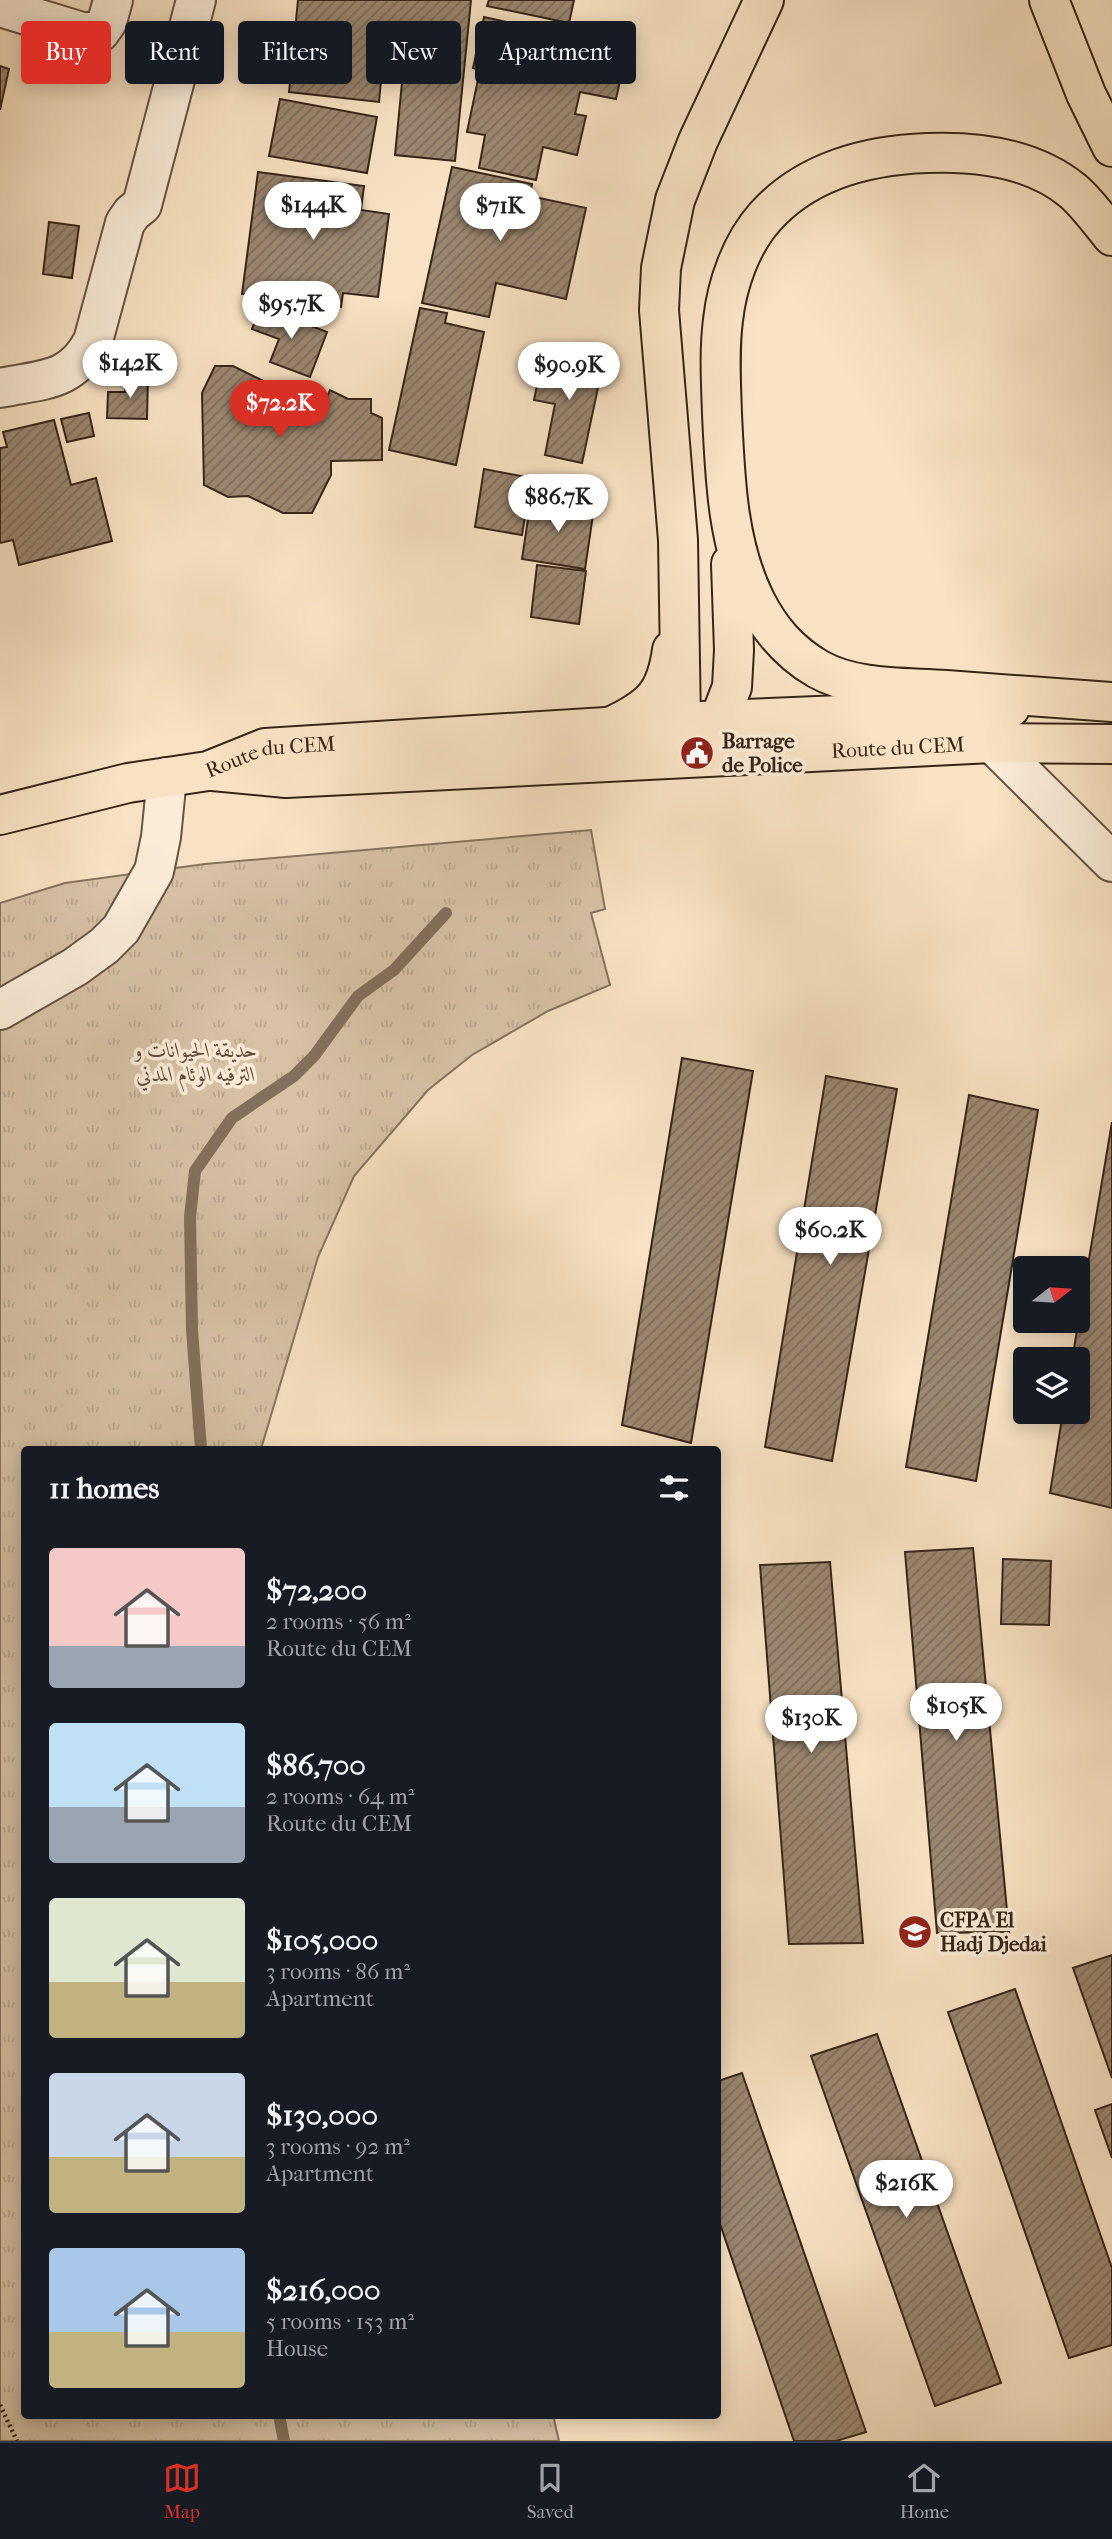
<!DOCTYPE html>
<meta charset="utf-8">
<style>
body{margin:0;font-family:"IM FELL French Canon",Amiri,serif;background:#20242c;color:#f1f3f6;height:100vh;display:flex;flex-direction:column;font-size:26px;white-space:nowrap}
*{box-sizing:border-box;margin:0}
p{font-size:23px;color:#9ea1a6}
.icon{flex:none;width:38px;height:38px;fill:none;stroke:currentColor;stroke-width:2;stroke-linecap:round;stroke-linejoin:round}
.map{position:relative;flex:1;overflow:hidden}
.drawer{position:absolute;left:21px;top:1446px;width:700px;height:973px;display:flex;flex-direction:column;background:#171b24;border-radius:7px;box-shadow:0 4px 18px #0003}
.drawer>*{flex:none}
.top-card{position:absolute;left:21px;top:21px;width:700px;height:63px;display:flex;gap:14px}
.needle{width:46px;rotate:73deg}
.buttons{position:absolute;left:1013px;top:1256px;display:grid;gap:14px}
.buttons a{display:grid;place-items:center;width:77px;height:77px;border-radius:7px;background:#171b24;box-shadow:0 4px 18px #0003;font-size:35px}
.price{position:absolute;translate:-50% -60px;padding:0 16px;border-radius:24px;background:#fff;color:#222;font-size:23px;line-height:46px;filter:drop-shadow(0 2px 4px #0008)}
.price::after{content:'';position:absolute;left:50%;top:42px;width:21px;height:16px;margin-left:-10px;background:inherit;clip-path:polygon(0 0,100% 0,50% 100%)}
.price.on{background:#d93025;color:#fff}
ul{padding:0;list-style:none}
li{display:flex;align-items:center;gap:21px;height:175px;padding:0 28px}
li span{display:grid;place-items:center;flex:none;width:196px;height:140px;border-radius:7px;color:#555}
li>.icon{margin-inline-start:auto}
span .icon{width:84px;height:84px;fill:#fffc;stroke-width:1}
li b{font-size:30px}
h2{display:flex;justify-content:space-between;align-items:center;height:84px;padding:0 28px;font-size:30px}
.chip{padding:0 24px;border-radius:7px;background:#171b24;box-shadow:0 4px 18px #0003;font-size:24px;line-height:63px}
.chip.on{background:#d93025;color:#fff}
.tabs{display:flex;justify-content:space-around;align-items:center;height:98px;border-top:2px solid #363941;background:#171b24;font-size:19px;color:#9ea1a6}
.tabs a{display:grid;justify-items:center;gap:4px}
.tabs .on{color:#d93025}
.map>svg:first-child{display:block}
.park{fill:url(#park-tufts);stroke:#87745f;stroke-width:2}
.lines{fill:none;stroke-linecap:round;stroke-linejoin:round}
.stream{stroke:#83705c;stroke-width:12}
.building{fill:url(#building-hatch);stroke:#372518;stroke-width:2}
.minor-casing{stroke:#675443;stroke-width:42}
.major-casing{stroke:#372518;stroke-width:42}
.highway-casing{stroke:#372518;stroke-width:42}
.path{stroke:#372518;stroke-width:4.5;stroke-dasharray:2 3.5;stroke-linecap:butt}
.minor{stroke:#faecd8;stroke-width:38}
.major{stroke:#f8e2c3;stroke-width:38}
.highway{stroke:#f8e2c3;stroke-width:38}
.labels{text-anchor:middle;stroke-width:7;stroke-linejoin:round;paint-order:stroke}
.poi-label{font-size:21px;font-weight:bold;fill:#372518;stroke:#faecd8;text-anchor:start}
.street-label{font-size:21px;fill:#372518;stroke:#faecd8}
.park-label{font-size:21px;font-style:italic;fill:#5f4c3c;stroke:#faecd8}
</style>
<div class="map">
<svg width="1112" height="2441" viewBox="0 0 1112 2441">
<defs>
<pattern id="park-tufts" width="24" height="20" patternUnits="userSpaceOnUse" patternTransform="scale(1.75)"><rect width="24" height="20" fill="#d7c2a6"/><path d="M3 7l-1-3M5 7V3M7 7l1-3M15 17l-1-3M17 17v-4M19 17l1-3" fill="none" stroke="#b9a78e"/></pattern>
<pattern id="building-hatch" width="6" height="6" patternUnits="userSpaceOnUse" patternTransform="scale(1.75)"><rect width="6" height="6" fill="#9b8771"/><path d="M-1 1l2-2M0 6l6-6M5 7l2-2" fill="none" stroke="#7f6e5c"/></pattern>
</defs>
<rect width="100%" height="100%" fill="#f8e2c3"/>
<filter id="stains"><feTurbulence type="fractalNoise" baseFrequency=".00286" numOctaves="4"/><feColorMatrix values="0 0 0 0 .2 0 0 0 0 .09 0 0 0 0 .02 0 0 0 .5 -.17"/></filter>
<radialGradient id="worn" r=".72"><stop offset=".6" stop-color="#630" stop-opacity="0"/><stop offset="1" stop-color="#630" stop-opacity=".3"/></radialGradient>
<path class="park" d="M591,830L605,909L591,913L610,985L548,1011L472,1055L428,1090L354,1176L318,1257L261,1449H24V2415H553L559,2441H0V903L65,883L205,864Z"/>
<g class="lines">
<path class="stream" d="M201,1449L192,1330L190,1217L195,1171L232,1118L294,1076L314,1056L358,996L394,970L446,913
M279,2415L284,2441"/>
</g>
<path class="building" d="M298,0H471L455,161L395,155L403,72L382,70L379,102L289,92Z
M489,0H574L569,23L487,6Z
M484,17L627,49L616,99L580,92L575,114L586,116L577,155L543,147L536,180L479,168L485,135L467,132L480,70L473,68Z
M0,66L9,69L0,110Z
M280,99L377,117L367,173L269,156Z
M452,167L532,184L530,196L586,208L566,299L496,283L489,317L422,303Z
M258,172L364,186L361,210L389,214L378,297L343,293L341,307L242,294Z
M49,222L79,226L72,278L43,274Z
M261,306L327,332L310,377L270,362L279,339L252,329Z
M420,308L447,313L445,323L484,332L456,465L389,450Z
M544,351L603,364L582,463L545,455L555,404L534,400Z
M215,366H233L304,401H325L330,390L348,399H371V413L382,418V460L331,461V475L312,513H283L248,496L228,497L204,485L202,393Z
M125,376H148L147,419L107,418L108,392H125Z
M89,413L94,436L67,442L61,419Z
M54,420L71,485L96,478L112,541L19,565L13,540L0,543V448L7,447L3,432Z
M484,469L531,478L522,535L475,527Z
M531,499L594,508L585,569L522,559Z
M537,565L586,571L579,624L531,617Z
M682,1058L753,1071L691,1443L622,1425Z
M826,1076L897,1089L832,1461L765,1447Z
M969,1095L1038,1110L976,1481L906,1467Z
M1112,1122V1508L1050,1493L1063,1412H1078V1360H1072Z
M973,1548L1009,1932L937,1933L905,1552Z
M1003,1559L1051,1561L1049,1625L1001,1624Z
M830,1562L863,1943L789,1944L760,1565Z
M1112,1955V2078L1073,1968Z
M1015,1989L1112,2268V2345L1069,2358L948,2012Z
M877,2034L1001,2383L935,2406L811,2056Z
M742,2073L866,2432L836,2441H794L718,2218V2081Z
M1112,2104V2158L1095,2110Z"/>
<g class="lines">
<g class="minor-casing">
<path id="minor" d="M0,7L82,32H100L107,22L113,0
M0,388C42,379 71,383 93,341L125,223L132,213L142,205L196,0
M992,743L1112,862
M0,1010L75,967L104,946L121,929L154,871L161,837L167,777"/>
</g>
<g class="major-casing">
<g id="major">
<path id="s1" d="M213,771L286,778L992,743L1112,744"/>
<path id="s2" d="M0,815L128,783L208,771L265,748L719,720L1010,708"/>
</g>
</g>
<g class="highway-casing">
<path id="highway" d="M1049,0L1086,94L1112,147
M1112,236C1100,221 1087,203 1073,191C1033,158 977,151 927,153C868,155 806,171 765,217C741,244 727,284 723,320C719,351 721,383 722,414C725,477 727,543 755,600C770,630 789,652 818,669C855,690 905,687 946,690C1001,694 1057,698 1112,702
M612,726C652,707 666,694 672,650
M705,757L681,723L678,540L659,310L661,268L675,200L698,141L764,0
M705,757L732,687L734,650L731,564"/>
</g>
<path class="path" d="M0,2405L17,2441"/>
<use href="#minor" class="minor"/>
<use href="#major" class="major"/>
<use href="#highway" class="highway"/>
</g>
<defs>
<g id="civic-disc" transform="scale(1.75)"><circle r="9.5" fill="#8f2418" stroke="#faecd8"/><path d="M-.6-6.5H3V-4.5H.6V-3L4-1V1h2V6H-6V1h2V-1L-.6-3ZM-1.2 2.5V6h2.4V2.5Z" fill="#fff"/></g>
<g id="university-disc" transform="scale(1.75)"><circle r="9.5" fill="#8f2418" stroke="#faecd8"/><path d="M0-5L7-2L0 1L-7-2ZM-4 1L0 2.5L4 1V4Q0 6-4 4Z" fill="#fff"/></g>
</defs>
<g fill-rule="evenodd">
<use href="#civic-disc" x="697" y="753"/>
<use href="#university-disc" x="915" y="1932"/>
</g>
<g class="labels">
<g class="poi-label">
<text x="722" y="748">Barrage<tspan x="722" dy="24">de Police</tspan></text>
<text x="940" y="1927">CFPA El<tspan x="940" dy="24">Hadj Djedai</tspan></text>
</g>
<g class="street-label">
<text dy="7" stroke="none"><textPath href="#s1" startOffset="686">Route du CEM</textPath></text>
<text dy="7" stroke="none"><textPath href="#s2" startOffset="278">Route du CEM</textPath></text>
</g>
<g class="park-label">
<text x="196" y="1057">حديقة الحيوانات و<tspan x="196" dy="24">الترفيه الوئام المدني</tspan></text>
</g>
</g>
<rect width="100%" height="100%" filter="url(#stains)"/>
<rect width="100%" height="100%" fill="url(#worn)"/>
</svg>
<div class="buttons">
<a><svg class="needle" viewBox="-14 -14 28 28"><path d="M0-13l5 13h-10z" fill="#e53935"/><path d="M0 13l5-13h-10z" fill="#9ea1a6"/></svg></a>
<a><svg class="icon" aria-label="layers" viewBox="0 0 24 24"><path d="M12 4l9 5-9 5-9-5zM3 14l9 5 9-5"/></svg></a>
</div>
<b class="price" style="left:313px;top:242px">$144K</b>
<b class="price" style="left:500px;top:243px">$71K</b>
<b class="price" style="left:291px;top:341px">$95.7K</b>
<b class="price" style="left:130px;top:400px">$142K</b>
<b class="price" style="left:569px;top:402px">$90.9K</b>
<b class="price on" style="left:280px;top:440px">$72.2K</b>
<b class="price" style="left:558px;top:534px">$86.7K</b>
<b class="price" style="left:830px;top:1267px">$60.2K</b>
<b class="price" style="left:956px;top:1743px">$105K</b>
<b class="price" style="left:811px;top:1755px">$130K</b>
<b class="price" style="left:906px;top:2220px">$216K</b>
<div class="top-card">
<a class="chip on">Buy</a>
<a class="chip">Rent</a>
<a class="chip">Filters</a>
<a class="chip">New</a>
<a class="chip">Apartment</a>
</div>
<section class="drawer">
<h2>11 homes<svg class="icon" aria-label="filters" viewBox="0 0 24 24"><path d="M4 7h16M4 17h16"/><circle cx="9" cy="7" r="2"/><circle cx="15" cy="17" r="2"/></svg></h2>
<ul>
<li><span style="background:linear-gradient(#f6c9c9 70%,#9aa5b1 0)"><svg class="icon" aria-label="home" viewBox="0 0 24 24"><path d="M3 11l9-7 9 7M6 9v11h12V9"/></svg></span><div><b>$72,200</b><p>2 rooms · 56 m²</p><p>Route du CEM</p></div></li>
<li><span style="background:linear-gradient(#bfe0f5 60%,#9aa5b1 0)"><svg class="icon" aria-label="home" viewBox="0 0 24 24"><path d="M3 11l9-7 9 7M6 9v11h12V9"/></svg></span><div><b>$86,700</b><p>2 rooms · 64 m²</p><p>Route du CEM</p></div></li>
<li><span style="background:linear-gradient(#dfe7d0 60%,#c2b280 0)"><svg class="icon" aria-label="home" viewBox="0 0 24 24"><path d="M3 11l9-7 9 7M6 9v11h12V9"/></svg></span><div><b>$105,000</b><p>3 rooms · 86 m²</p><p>Apartment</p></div></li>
<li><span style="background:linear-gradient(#c9d6e8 60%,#c2b280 0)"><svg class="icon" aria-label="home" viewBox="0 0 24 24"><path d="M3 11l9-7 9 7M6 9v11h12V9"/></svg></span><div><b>$130,000</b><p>3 rooms · 92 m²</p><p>Apartment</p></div></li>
<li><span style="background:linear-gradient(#a9c7e8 60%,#c2b280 0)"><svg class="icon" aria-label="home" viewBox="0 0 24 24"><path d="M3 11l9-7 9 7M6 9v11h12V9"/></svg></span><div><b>$216,000</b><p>5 rooms · 153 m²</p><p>House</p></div></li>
</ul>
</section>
</div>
<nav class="tabs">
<a class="on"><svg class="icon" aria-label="map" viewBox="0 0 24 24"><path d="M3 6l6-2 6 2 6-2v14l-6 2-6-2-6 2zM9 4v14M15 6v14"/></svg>Map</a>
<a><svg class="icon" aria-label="saved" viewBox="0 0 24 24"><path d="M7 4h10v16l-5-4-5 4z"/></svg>Saved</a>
<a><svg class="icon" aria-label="home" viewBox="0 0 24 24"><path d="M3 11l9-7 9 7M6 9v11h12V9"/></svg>Home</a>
</nav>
